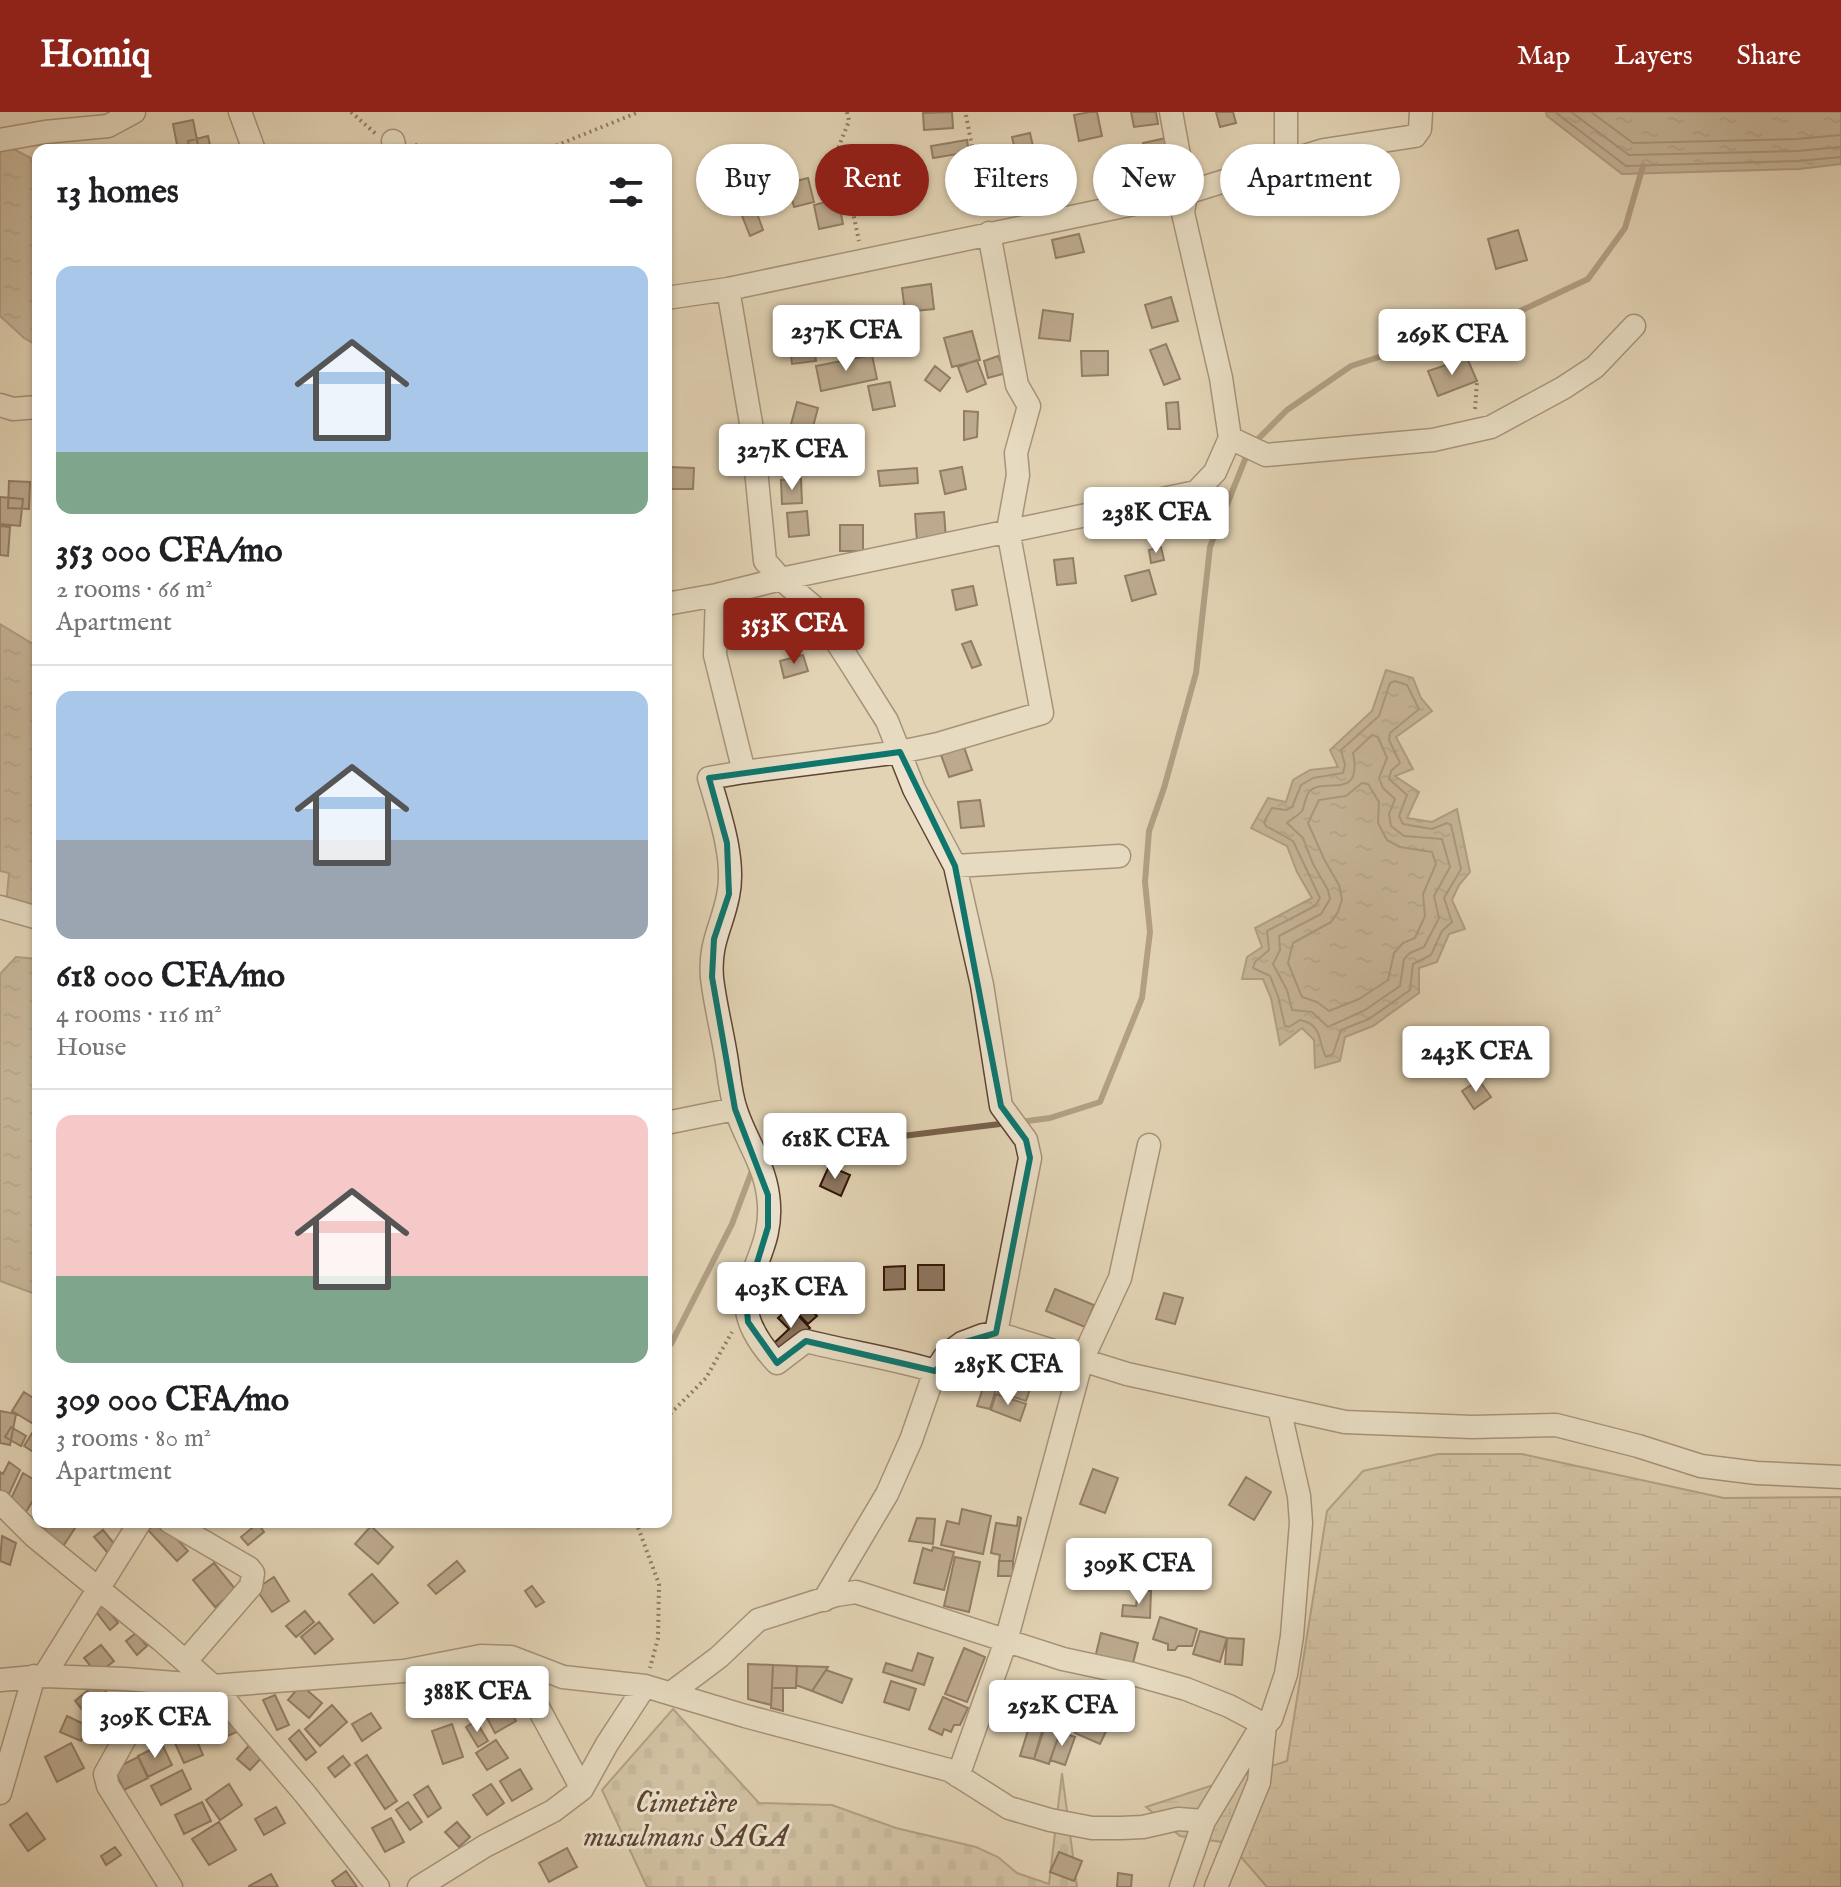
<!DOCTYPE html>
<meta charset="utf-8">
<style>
body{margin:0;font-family:"IM FELL English",serif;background:#f2f2f2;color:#202124;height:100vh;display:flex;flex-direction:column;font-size:30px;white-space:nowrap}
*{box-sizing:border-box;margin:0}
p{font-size:26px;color:#757577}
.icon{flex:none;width:44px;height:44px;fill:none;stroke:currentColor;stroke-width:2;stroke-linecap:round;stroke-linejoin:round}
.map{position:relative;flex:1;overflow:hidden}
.details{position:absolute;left:32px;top:32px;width:640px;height:1384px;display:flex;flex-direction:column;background:#fff;border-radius:16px;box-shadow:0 2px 6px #0004}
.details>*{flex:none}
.banner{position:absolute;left:696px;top:32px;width:760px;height:72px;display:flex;gap:16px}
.price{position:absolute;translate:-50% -68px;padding:0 18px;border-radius:8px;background:#fff;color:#222;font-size:26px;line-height:52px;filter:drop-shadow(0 2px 4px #0008)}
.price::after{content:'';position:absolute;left:50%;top:48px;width:24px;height:18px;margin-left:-12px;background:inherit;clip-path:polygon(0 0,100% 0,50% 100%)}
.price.selected{background:#8f2418;color:#fff}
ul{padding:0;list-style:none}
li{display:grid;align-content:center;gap:16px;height:424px;padding:0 24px}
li+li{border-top:2px solid #e0e0e0}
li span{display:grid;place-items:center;height:248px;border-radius:16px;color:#555}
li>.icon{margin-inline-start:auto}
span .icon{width:144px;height:144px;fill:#fffc;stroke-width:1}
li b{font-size:34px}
h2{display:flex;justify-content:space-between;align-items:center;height:96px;padding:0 24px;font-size:34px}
.tag{padding:0 28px;border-radius:36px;background:#fff;box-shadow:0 2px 6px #0004;font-size:28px;line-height:72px}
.tag.selected{background:#8f2418;color:#fff}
header{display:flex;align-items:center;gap:48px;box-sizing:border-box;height:112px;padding:0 40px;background:#8f2418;color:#fff}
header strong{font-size:38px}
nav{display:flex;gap:44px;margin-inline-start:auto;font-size:28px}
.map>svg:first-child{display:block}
.wetland{fill:url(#wetland-marsh);stroke:#7c644e;stroke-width:2}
.cemetery{fill:url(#cemetery-stones);stroke:#7c644e;stroke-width:2}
.water{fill:url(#water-ripples);stroke:#78604b;stroke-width:2}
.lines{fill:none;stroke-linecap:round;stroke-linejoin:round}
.shore{stroke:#6c5340;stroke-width:2}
.stream{stroke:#78604b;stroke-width:6}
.building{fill:#8e7760;stroke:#331406;stroke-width:2}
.minor-casing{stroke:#5f4432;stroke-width:25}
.path{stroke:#331406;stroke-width:4;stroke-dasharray:2 4;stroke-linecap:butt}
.minor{stroke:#ece2ce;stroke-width:22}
.marked{fill:none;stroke:#0f766e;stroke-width:6;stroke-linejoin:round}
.labels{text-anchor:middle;stroke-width:6;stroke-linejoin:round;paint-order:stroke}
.park-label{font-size:30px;font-style:italic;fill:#5e4431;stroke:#ece2ce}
</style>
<header>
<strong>Homiq</strong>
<nav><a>Map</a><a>Layers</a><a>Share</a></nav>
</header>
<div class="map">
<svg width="1841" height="1775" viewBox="0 0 1841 1775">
<defs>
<pattern id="wetland-marsh" width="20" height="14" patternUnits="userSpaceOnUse" patternTransform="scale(2)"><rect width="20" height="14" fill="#c4b396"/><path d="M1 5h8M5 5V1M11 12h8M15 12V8" fill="none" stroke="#a99980"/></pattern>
<pattern id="cemetery-stones" width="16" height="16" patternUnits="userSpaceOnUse" patternTransform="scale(2)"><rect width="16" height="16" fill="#c4b396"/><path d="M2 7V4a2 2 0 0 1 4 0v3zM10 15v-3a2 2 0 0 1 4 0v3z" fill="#a99980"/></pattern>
<pattern id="water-ripples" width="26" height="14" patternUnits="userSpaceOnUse" patternTransform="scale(2)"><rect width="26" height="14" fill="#a69279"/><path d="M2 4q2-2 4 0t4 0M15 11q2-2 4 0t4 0" fill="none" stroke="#887661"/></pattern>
</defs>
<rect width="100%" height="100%" fill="#e2d3b4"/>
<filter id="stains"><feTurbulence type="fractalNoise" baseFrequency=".0025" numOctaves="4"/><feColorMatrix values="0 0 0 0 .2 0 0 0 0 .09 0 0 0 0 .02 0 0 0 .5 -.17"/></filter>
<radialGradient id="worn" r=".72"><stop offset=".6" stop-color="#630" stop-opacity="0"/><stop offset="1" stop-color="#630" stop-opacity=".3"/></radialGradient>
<path class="wetland" d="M1438,1342H1522L1724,1386L1841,1385V1775H1267L1229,1731L1180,1724L1146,1695L1287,1649L1327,1399L1363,1359Z"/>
<path class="cemetery" d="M673,1597L759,1691L832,1693L896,1716L976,1735L998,1745L1017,1761L1049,1772L1062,1661L1077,1775H647L602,1678Z"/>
<path class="water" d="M1546,0H1841V52L1799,57L1622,62L1547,4Z
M8,34L38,50V234L24,226L0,204V35Z
M0,512L38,535V790L22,800L6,794L9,761L0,759Z
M1386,558L1413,566L1421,586L1432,599L1396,625L1413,657L1395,664L1419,680L1407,706L1432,710L1457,697L1470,760L1459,773L1452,788L1465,817L1449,822L1437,850L1419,856V881L1373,914L1345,925L1340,949L1315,956L1314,928L1302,916L1280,933L1271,886L1263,867H1242L1247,845L1262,835L1255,816L1312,786L1297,760L1287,734L1251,716L1268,686L1286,690L1293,668L1310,658L1338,655L1330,638L1372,599Z
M16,845L38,847V1183L0,1169V862Z"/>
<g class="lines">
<path class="shore" d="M1555,0L1626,54L1798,49L1841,45
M1571,0L1629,43L1797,39L1841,35
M1591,0L1633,31L1796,27L1841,23
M1395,569L1407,573L1419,597L1390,621L1389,628L1400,651L1391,659L1389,667L1407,683L1399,704L1403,712L1432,717L1447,711L1451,713L1461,757L1444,786L1452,810L1442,819L1431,843L1413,852L1410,878L1369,907L1341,918L1333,942L1326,945C1318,931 1323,912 1300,908L1289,915L1285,914L1278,884L1270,864L1253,856L1255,850L1269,838L1267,819L1315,794L1320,786L1293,729L1266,714L1264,710L1272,696L1286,698L1292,695L1301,673L1313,666L1343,661L1345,653L1341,638L1379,604L1390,571Z
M1372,623L1378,625L1387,646L1379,666L1383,676L1395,687L1389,702L1391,714L1404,724L1442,727L1450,755L1434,784L1439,806L1424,835L1410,841L1404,847L1400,874L1365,898L1328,915L1312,900L1292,898L1287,878L1273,852L1280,838L1279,824L1321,802L1330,787L1328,778L1313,752L1303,726L1287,711C1291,707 1298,704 1302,699C1305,693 1305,685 1309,680C1323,663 1363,691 1353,641Z
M1362,671L1368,672L1379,690L1378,711L1387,728L1400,735L1432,740L1436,752L1423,782L1425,804L1415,826L1403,831L1394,841L1388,868L1359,887L1329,899L1317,890L1302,885L1288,851L1293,831L1331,810L1338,800L1342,788L1339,773L1324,747L1308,711L1319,688L1346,684Z"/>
<path class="stream" d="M1254,331L1287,298L1351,254L1514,202L1588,167L1625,116L1643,54
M1020,1010L1050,1006L1100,990L1142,886L1150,820L1145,770L1149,719L1164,676L1196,561L1210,435L1248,340
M761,1039L769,1030L870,1028L1008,1011
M666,1234L671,1232L732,1112L753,1056"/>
</g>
<path class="building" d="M952,0L953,16L924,18L923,1Z
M1090,0H1097L1102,24L1079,29L1074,3Z
M1131,0H1156L1158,12L1134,15Z
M1216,0H1233L1236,11L1220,15Z
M193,8L199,38H178L173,12Z
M1030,21L1035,43L1017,47L1012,25Z
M208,24L211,38H190L188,29Z
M1166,26L1175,74L1153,78L1143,31Z
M967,28L969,40L933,46L931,34Z
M743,42L775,43L774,60L742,59Z
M908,43L910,55L882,59L880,47Z
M1034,48L1038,68L1019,72L1015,52Z
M949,59H965V81H949Z
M1267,65L1273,85L1253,90L1247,70Z
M808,66L814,90L794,95L788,71Z
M906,72L908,95L888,97L886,74Z
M838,87L843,112L819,117L814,93Z
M755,96L763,118L750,124L741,101Z
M1518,118L1527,148L1496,157L1488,127Z
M1079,122L1084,140L1056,146L1052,128Z
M931,172L934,197L905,200L902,176Z
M1171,185L1178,209L1152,216L1145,193Z
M1043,198L1073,202L1070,229L1039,226Z
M972,219L980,248L952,255L944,226Z
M812,222L816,249L792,252L789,225Z
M1166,232L1180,267L1164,273L1150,238Z
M1081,239H1108V263L1082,264Z
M872,243L877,267L821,279L816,254Z
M998,244L1006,261L988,266L984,249Z
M1467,246L1477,269L1438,284L1428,259Z
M977,248L986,272L967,280L958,255Z
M935,254L950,266L940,279L925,268Z
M890,270L895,294L873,298L868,274Z
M797,290L818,296L811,322L790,316Z
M1178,290L1180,317H1168L1166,291Z
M964,299L978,300L977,325L964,328Z
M669,355L694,356L693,377H668Z
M962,355L966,377L945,382L940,359Z
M917,356L918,371L880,374L878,359Z
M801,367L802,391L782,392L781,368Z
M9,369L30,370L29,397L8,396Z
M0,385L23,387L20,414L0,412Z
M807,399L809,423L789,425L787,401Z
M944,400L946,427L917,430L915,402Z
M840,413H863V439H840Z
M0,414L10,415L8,444L0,443Z
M1161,435L1164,448L1151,451L1149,438Z
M1073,446L1076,471L1057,473L1054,448Z
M1149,458L1156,482L1132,489L1125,464Z
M973,474L977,493L956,498L952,478Z
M971,529L981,553L972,556L962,532Z
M803,543L808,559L784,566L780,549Z
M964,635L972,658L949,665L941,643Z
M980,688L984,714L961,716L958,690Z
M1479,968L1491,985L1474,997L1462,979Z
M829,1054L850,1063L841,1084L820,1074Z
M918,1153H944V1178H918Z
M905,1154V1177L884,1178V1155Z
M1055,1177L1094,1193L1085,1215L1046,1199Z
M1164,1181L1183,1186L1175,1212L1156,1207Z
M802,1188L817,1204L808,1212L793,1197Z
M790,1195L810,1216L782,1242L773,1232L789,1217L778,1206Z
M1009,1250L1036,1259L1026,1289L998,1280Z
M985,1270L997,1273L990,1297L977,1294Z
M24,1280L38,1289V1300L32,1311L12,1299Z
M996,1282L1026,1292L1020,1309L991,1298Z
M0,1299L16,1302L10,1333L0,1331Z
M11,1315L26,1324L21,1334L5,1325Z
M34,1318L38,1320V1343L24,1334Z
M9,1350L20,1358L4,1393L0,1389V1360L3,1362Z
M1093,1357L1118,1366L1105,1401L1080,1392Z
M23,1361L38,1370V1380L26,1400L10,1389Z
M1246,1365L1271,1380L1254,1408L1229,1393Z
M962,1397L991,1404L983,1442L941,1433L947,1409L959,1412Z
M1018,1405L1021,1406L1013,1449H999L1000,1443L991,1441L996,1411L1017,1414Z
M917,1406L935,1407L933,1432L909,1429Z
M49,1410H79L62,1436L43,1420Z
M157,1410H161L188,1439L177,1449L148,1418Z
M258,1411L264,1420L248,1433L241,1425Z
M371,1414L393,1435L378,1452L355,1432Z
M103,1418L116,1434L108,1441L94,1425Z
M2,1424L16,1431L10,1453L0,1449Z
M933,1435L954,1440L944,1478L914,1471L923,1436L932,1439Z
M955,1445L980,1450L969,1500L944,1494Z
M457,1449L465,1459L436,1482L428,1473Z
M999,1449H1013V1464H998Z
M214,1451L236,1478L215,1495L193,1468Z
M372,1462L398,1491L374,1511L349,1482Z
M274,1465L289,1489L272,1500L256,1477Z
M532,1474L544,1490L536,1495L525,1479Z
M1138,1478L1151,1479L1150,1506L1122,1504L1123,1493L1136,1494Z
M98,1486L118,1511L110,1518L90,1492Z
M305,1499L314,1510L296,1525L286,1514Z
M1160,1505L1197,1517L1192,1534H1178L1175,1538H1168V1532L1153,1527Z
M319,1510L333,1527L315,1542L301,1525Z
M1200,1519L1227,1526L1220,1550L1193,1542Z
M136,1521L147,1534L137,1543L126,1529Z
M1101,1521L1138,1531L1132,1555L1095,1546Z
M1227,1526L1244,1527L1242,1553L1225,1552Z
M101,1533L114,1549L97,1562L84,1546Z
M964,1536L985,1545L967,1590L945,1582Z
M918,1541L933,1546L924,1573L883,1560L886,1551L912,1559Z
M748,1552L773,1553L771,1593L748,1587Z
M773,1553L797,1554L796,1576H772Z
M797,1554L828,1555L812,1579L796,1573Z
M826,1558L852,1567L842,1591L812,1579Z
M891,1569L916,1577L909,1598L884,1590Z
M98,1570L114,1589L91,1608L75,1589Z
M301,1573L322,1591L309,1606L288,1588Z
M772,1576H783V1599L771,1596Z
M275,1583L289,1613L277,1618L263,1588Z
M943,1585L968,1596L960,1613H954L951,1620L944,1617L942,1623L929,1617Z
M149,1591L169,1603L158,1622L138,1610Z
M506,1592L516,1609L495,1621L486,1604Z
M332,1593L347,1610L320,1634L305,1617Z
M1087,1595L1112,1607L1100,1632L1075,1621Z
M230,1599L239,1619L218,1628L210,1607Z
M371,1601L381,1616L362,1629L352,1612Z
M67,1604L88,1614L81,1629L60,1620Z
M476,1609L488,1629L478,1635L466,1615Z
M452,1612L463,1645L443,1652L432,1619Z
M1029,1615L1042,1619L1034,1647L1020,1644Z
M1045,1615L1060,1620L1049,1652L1034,1647Z
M299,1618L316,1640L306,1648L289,1627Z
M193,1620L203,1643L184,1651L174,1629Z
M1060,1620L1075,1625L1065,1653L1050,1648Z
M496,1628L508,1646L487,1658L476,1641Z
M253,1629L266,1641L250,1658L237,1647Z
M71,1631L84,1656L57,1670L45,1645Z
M162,1632L172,1653L148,1665L138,1644Z
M367,1643L397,1689L385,1697L355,1651Z
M343,1644L350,1653L335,1665L328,1656Z
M138,1645L148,1666L124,1678L114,1657Z
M520,1657L532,1677L512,1689L500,1669Z
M182,1658L191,1677L161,1693L151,1674Z
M229,1672L242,1693L220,1708L206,1688Z
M491,1672L504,1691L487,1703L473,1683Z
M428,1674L441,1696L428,1705L414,1683Z
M202,1690L211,1709L184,1722L175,1703Z
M408,1690L422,1710L410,1718L396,1698Z
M276,1695L285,1711L264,1723L255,1707Z
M27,1701L45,1727L28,1739L10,1713Z
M391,1706L404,1730L385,1740L372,1716Z
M219,1710L236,1738L209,1753L192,1727Z
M457,1710L470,1725L459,1735L445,1720Z
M115,1735L121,1743L106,1753L101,1744Z
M567,1736L577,1755L549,1770L539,1751Z
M1059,1740L1082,1749L1074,1769L1050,1760Z
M346,1759L357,1775H336L332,1769Z
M1118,1761L1132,1763L1131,1775H1117Z
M271,1762L278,1775H249V1774Z"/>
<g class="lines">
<g class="minor-casing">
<path id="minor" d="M240,0L254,38
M1171,0L1186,81L1183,101L1221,266L1230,326L1266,343L1433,328L1491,315L1563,276L1595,255L1634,214
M0,28L45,20L108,14L134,0
M393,29L395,38
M1286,50V0
M728,177L752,317L765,449L781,467L815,496L853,555L887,609L914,677L955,754L982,873L1001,994L1026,1028L1030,1046L996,1221
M666,186L728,177L1186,81L1324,38L1415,24L1420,17L1421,0
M0,293L13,297L38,295
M717,483L715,543L744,660L709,666C719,700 736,748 728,784C722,815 709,831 712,866C715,892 722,919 726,944C729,961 730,981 736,998C745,1026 764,1052 768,1083C779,1158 708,1177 777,1251L806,1229C849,1240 892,1246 935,1259
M666,492L717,483L781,467L1196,380L1215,360L1230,326
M744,660L900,640L938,632L1042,601L1008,418L1018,363L1016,341L1029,294L1017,273L989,121
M955,754L1119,744
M0,795L38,806
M666,1011L735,997
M0,1390L34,1424L161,1528L213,1574L306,1683L378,1775
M170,1410L249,1456L253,1461L251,1474L186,1549
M824,1488L887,1382L911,1328L935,1259L946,1243L962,1231L983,1223L996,1221L1127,1262L1345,1310L1472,1315L1556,1313L1638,1334L1701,1354L1757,1361L1841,1365
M511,1545L582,1677
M44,1564L140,1410
M0,1568L44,1564L125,1567L213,1574L404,1559L481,1544L511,1545L563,1565L645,1574L745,1604L949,1658L1009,1696L1050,1708L1092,1716H1121L1143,1715L1178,1707L1204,1709
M156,1571L105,1662L108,1674L171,1775
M671,1581L719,1545L758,1508L836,1483L856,1480L1063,1547L1133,1562L1186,1577L1229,1594L1265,1613L1259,1670L1216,1775
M958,1664L1006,1529L1082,1248L1120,1166L1149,1033
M0,1681L34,1564
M419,1775L485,1734L553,1699L582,1677L607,1632L645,1574
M1181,1775L1204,1709L1256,1623L1271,1607L1286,1562L1292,1524L1301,1411L1299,1384L1279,1296"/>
</g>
<path class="path" d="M351,0L376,22
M847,0L849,9L839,34L859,129
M966,3L985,103
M415,33L435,38
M545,38L639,0
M1475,297L1477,269
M666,1306L706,1266L732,1220
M636,1410L659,1472L658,1526L650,1556"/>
<use href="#minor" class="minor"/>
</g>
<path d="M0 0H1841V1775H0ZM900,640L955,754L1001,994L1026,1028L1030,1046L996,1221L962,1231L935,1259L806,1229L777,1251L748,1210L746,1187L768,1115V1083L735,997L712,865L714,827L729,782L727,731L709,666Z" fill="#e2d3b4" fill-opacity=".55" fill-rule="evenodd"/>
<path class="marked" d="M900,640L955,754L1001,994L1026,1028L1030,1046L996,1221L962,1231L935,1259L806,1229L777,1251L748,1210L746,1187L768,1115V1083L735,997L712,865L714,827L729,782L727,731L709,666Z"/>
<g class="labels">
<g class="park-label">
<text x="686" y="1700">Cimetière<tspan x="686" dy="34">musulmans SAGA</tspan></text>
</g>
</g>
<rect width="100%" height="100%" filter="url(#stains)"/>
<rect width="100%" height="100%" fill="url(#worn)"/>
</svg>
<b class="price" style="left:846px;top:261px">237K CFA</b>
<b class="price" style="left:1452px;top:265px">269K CFA</b>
<b class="price" style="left:792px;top:380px">327K CFA</b>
<b class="price" style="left:1156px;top:443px">238K CFA</b>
<b class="price selected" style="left:794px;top:554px">353K CFA</b>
<b class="price" style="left:1476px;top:982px">243K CFA</b>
<b class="price" style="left:835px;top:1069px">618K CFA</b>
<b class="price" style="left:791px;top:1218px">403K CFA</b>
<b class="price" style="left:1008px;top:1295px">285K CFA</b>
<b class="price" style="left:1139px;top:1494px">309K CFA</b>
<b class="price" style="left:477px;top:1622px">388K CFA</b>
<b class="price" style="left:1062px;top:1636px">252K CFA</b>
<b class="price" style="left:155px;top:1648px">309K CFA</b>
<div class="banner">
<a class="tag">Buy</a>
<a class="tag selected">Rent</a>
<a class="tag">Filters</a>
<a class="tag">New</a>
<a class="tag">Apartment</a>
</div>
<section class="details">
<h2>13 homes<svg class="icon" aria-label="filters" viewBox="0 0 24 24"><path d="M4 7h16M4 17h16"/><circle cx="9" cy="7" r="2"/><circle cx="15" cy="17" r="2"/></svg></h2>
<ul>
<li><span style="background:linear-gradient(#a9c7e8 75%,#7fa58c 0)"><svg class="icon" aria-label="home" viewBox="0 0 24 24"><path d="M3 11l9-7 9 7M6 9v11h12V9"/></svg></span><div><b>353 000 CFA/mo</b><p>2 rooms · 66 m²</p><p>Apartment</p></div></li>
<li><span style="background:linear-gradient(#a9c7e8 60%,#9aa5b1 0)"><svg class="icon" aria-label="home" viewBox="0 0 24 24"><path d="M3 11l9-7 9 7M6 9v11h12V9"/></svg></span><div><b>618 000 CFA/mo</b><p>4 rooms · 116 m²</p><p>House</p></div></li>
<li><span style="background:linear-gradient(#f6c9c9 65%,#7fa58c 0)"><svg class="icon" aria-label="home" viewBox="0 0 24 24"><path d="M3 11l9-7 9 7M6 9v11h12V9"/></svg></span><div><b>309 000 CFA/mo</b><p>3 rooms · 80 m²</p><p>Apartment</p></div></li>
</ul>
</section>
</div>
